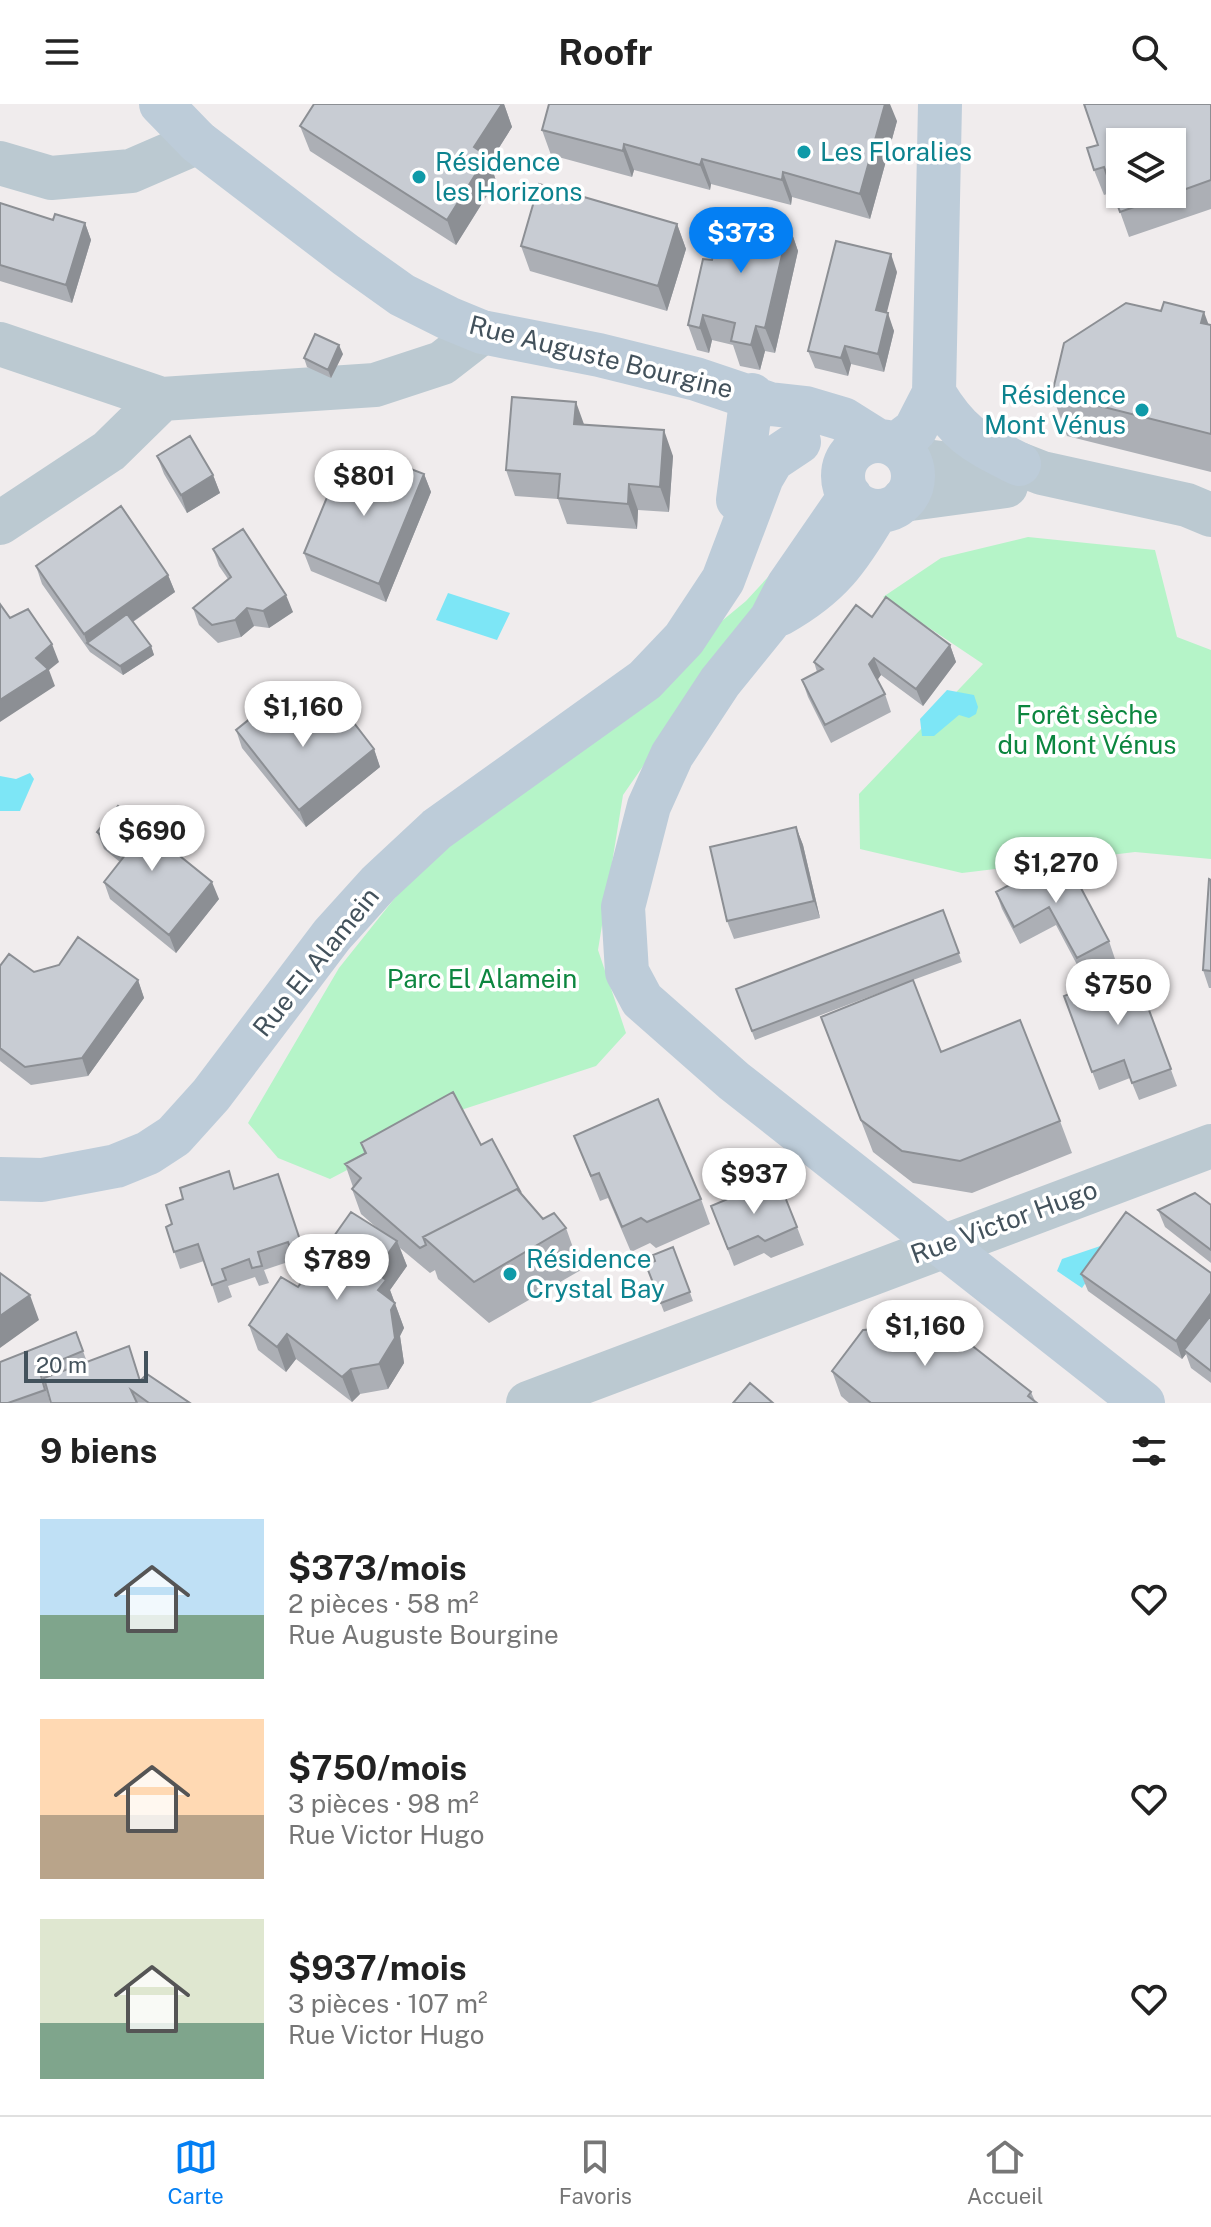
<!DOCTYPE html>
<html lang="fr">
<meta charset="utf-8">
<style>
body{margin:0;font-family:"Public Sans",sans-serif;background:#f2f2f2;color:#222;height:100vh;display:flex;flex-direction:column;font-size:30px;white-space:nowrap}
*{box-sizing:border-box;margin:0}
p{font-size:26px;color:#767676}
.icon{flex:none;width:44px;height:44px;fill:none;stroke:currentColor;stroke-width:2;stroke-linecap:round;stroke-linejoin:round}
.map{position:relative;height:1299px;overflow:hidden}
.drawer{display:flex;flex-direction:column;background:#fff;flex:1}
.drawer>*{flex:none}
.controls{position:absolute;left:1106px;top:24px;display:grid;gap:16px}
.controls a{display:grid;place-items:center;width:80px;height:80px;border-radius:0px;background:#fff;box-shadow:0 2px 6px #0004;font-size:40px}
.scale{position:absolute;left:24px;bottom:20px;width:124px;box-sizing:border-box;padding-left:8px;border:4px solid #43525c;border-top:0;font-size:22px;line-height:28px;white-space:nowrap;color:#43525c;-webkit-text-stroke:6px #fff;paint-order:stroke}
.price{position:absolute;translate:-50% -68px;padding:0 18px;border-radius:28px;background:#fff;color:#222;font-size:26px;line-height:52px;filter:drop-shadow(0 2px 4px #0008)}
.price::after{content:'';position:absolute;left:50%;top:48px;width:24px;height:18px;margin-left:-12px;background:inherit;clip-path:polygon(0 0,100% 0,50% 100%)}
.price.active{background:#047ff3;color:#fff}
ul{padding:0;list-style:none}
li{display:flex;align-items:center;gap:24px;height:200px;padding:0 40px}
li span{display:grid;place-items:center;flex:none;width:224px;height:160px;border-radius:0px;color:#555}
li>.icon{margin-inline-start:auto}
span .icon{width:96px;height:96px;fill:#fffc;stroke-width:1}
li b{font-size:34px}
h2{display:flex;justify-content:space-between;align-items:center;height:96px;padding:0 40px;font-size:34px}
header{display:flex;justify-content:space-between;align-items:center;height:104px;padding:0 40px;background:#fff;font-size:36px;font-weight:700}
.menu{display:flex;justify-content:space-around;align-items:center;height:112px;border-top:2px solid #e0e0e0;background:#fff;font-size:22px;color:#767676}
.menu a{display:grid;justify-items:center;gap:4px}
.menu .active{color:#047ff3}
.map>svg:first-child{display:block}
.green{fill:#b5f4c8}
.water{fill:#7de6f6}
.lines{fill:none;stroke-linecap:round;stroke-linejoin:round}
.street{stroke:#bbc9d1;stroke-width:44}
.secondary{stroke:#bdccd9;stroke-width:44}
.wall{fill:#acafb5}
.shaded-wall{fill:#8c8f94}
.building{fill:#c8ccd3;stroke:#8c8f94;stroke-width:2}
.culture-dot{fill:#0f9aa8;stroke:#fff;stroke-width:3}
.labels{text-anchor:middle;stroke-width:7;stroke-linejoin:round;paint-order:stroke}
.culture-label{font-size:26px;fill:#0d838f;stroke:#fff;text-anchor:start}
.street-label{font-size:26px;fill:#43525c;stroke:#fff}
.park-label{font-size:26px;fill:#0c863f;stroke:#fff}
</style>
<header><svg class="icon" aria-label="menu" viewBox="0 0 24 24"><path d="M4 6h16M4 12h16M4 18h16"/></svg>Roofr<svg class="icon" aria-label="search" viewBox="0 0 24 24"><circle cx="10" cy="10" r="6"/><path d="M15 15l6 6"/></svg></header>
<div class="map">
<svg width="1211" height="1299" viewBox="0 0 1211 1299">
<rect width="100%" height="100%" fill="#f0eced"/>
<path class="green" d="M1028,433L1155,446L1177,533L1211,546V755L1135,748L962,769L860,745L859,690L983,560L883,493L941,454Z
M792,447L623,691L598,846L626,929L596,962L461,1006L330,1075L278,1054L248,1019L339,864L410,775L746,497Z"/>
<path class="water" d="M448,489L510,509L497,536L436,516Z
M947,586L974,591L978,603L976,610L969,614L959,611L934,632H922L920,615Z
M30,669L34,675L20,707H0V672L16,675Z
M1115,1137L1082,1184L1057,1167L1062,1155Z"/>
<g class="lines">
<path class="street" d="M0,59L51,74L131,67L198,38
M0,240L162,295
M909,355L966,362L1019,360L1042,369L1187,401L1211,411
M903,396L1006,382
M0,419L109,347L162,295L375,281L442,259L482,228
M528,1299L1211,1042"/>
<path class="secondary" d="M161,0L198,38L346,151L402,191L448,214L482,228L599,251L696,275L770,300L806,304L843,315L878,337
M934,289C960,332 976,338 1019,360
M843 372a35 35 0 1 1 70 0a35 35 0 1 1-70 0Z
M895,341L915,326L934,289L940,0
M850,392L788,482L771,515L720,578L672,651L649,702L623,803L627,868L642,896L734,977L1143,1299
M738,396L752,291
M780,510C830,482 848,456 877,407
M0,1075L42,1076L116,1062L148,1049L174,1032L211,991L332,831L379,779L437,725L645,576L684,535L723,476L762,373L772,356L799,338"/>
</g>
<path class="wall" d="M314,0H504L512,23L490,58L496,77L456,141L310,47L300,22Z
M1211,0V105L1129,133L1113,88L1104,91L1094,66Z
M897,17L870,115L792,93L791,101L711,80L710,86L634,66L632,73L551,51L542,26Z
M0,99L53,116L85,119L91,136L72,199L0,177Z
M677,120L686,145L667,207L530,167L521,142Z
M789,121L798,147L775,249L765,247L760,266L740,262L733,241L712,236L709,249L697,246L688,221L712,156Z
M897,168L886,209L894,227L884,268L851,260L848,272L815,264L808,247Z
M1161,207L1211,221V368L1067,332L1052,290Z
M343,250L331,274L307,263L304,254Z
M584,320L673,352L669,408L638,406L637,425L567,420L558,395L515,392L506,366Z
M157,352L213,371L220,389L187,409L164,370Z
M374,370H424L431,388L386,498L311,467L304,449Z
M213,445L293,508L269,524L254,522L241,533L218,539L199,521L193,504L228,475L219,462Z
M36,462L168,471L175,488L133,518L151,542L154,551L123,571L90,548L42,480Z
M872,513L950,541L956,558L923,602L881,571L877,576L885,590L891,608L831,639L808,593L802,576L817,568L814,558Z
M290,610L374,645L380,663L306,723L242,644L236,626Z
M796,723L803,741L820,814L734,835L727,817Z
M97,728L219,795L176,849L110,795L104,778L120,758L104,745Z
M1064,752L1109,837L1115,855L1083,872L1056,821L1020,840L1002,805L996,788Z
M1211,776V884H1209L1203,866Z
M943,806L962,858L913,876L941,948L1060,1017L1072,1049L972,1089L913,1079L873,1048L821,913L908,878L755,936L736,885Z
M0,862L34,868L138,876L144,894L88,972L31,981L0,957Z
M1134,866L1177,982L1139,996L1130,974L1099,986L1064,892Z
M574,1032L701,1095L710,1120L656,1144L650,1139L631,1148L608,1094L600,1097Z
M361,1039L481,1041L543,1115L566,1124L581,1166L489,1219L438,1175L435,1166L430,1169L400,1144L407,1162L390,1186L404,1224L400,1232L404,1259L388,1285L360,1290L352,1298L296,1255L286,1268L258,1246L249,1221L377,1124L361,1110L352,1085L353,1083L345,1060L364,1049Z
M229,1067L235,1085L278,1070L309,1163L298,1167L294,1156L264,1166L269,1179L259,1182L255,1173L228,1182L232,1193L218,1199L204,1157L180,1165L166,1123L172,1120L183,1095Z
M775,1091L797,1123L804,1141L771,1154L764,1149L734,1162L711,1102Z
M1211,1101V1159L1165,1123L1158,1106Z
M673,1143L693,1197L664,1208L646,1161L655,1157Z
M1211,1169V1279L1191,1264L1186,1250L1182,1255L1088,1187L1081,1170Z
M76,1228L87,1258L141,1276L190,1299H51L47,1282L46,1283L50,1299H0Z
M895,1228L953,1234L1031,1288L1035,1297L1037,1299H849L841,1292L832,1267Z"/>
<path class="shaded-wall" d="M502,0H504L512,23L490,58L496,77L456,141L447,116L474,43Z
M885,0H890L897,17L870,115L860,90Z
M624,40L634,66L632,73L623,47Z
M702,55L711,80L710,86L700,61Z
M783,68L792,93L791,101L782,76Z
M85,119L91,136L72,199L66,181Z
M677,120L686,145L667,207L658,182Z
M789,121L798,147L775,249L765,224Z
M891,150L897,168L883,224L876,206Z
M1204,208L1211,227L1201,219Z
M888,209L894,227L884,268L878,250Z
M703,211L712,236L709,249L700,224Z
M756,222L765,247L760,266L751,241Z
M339,241L343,250L331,274L328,266Z
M845,242L851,260L848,272L841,254Z
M576,298L585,323L574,320Z
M664,326L673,352L669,408L660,383Z
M424,370L431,388L386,498L379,480Z
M213,371L220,389L187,409L181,391Z
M629,380L638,406L637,425L628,400Z
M168,471L175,488L95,544L87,539L84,530Z
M286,491L293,508L269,524L263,507Z
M247,504L254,522L241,533L235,516Z
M52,540L59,558L49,566L55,582L0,618V596L36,554Z
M950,541L956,558L923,602L916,585Z
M151,542L154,551L123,571L120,562Z
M874,554L881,571L876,578L869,560Z
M374,645L380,663L306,723L299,706Z
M796,723L803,741L820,814L814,797Z
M212,778L219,795L176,849L169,831Z
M138,876L144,894L88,972L82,954Z
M397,1137L407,1162L390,1186L404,1224L400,1232L404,1259L388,1285L379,1260L378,1186L375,1168Z
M1211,1189V1215L1184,1246L1186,1250L1182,1255L1176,1237Z
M30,1191L39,1216L0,1244V1212Z
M287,1230L296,1255L286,1268L277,1243Z
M351,1265L360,1290L352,1298L342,1273Z"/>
<path class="building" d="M314,0H502L474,43L487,52L447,116L300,22Z
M549,0H885L860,90L783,68L782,76L702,55L700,61L624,40L623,47L542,26Z
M1084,0H1211V76L1172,90V38H1120V90H1171L1120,108L1104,63L1094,66L1087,44L1098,41Z
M539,80L677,120L658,182L521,142Z
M0,99L53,116L55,110L85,119L66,181L0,161Z
M723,107L789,121L765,224L756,222L751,241L731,237L735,219L703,211L700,224L688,221L703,155L712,156Z
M836,137L891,150L876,206L888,209L878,250L845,242L841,254L808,247Z
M1164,198L1204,208L1201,219L1211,221V330L1052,290L1064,239L1126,199L1161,207Z
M315,230L339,241L328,266L304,254Z
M512,293L576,298L574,320L664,326L660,383L629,380L628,400L558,394L560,370L506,366Z
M190,332L213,371L181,391L157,352Z
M380,353L424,370L379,480L304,449L342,357L374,370Z
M121,402L168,471L84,530L36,462Z
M243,425L286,491L263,507L247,504L235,516L212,521L193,504L231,473L213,445Z
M886,493L950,541L916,585L874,554L869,560L885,590L825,621L802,576L823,565L814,558L856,501L872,513Z
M0,500L10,514L28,505L52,540L36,554L48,565L0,596Z
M127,510L151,542L120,562L87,539Z
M277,593L290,610L305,598L327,626L347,610L374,645L299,706L236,626Z
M118,702L212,778L169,831L104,778L126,750L97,728Z
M796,723L814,797L727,817L710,743Z
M1064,752L1109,837L1077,854L1049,803L1014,823L996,788Z
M1209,775L1211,776V867L1203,866Z
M943,806L959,849L752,927L736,885Z
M78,833L138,876L82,954L25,963L0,944V862L9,850L34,868L59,861Z
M1134,866L1171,965L1132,979L1124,956L1092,968L1064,892Z
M913,876L941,948L1020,916L1060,1017L960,1057L902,1047L861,1016L821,913Z
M453,988L481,1041L492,1035L521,1089L517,1085L423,1133L426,1141L420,1144L352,1085L361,1074L345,1060L366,1049L361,1039Z
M658,995L701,1095L647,1118L641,1114L622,1123L599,1069L591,1072L574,1032Z
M229,1067L234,1085L278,1070L303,1145L292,1149L288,1138L258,1148L262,1162L252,1164L249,1155L222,1165L226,1176L212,1181L198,1140L174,1148L166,1123L172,1120L166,1101L183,1095L180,1084Z
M770,1077L775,1091L783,1088L797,1123L765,1137L758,1132L728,1145L711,1102Z
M517,1085L543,1115L554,1109L566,1124L474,1178L423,1133Z
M1195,1089L1211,1101V1146L1158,1106Z
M351,1108L397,1137L375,1168L386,1176L378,1186L395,1199L391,1206L395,1234L379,1260L351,1265L342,1273L287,1230L277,1243L249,1221L281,1173L298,1183Z
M1126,1108L1211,1169V1189L1176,1237L1081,1170Z
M673,1143L690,1188L661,1199L646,1161L655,1157L653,1151Z
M0,1169L30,1191L0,1212Z
M914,1203L953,1234L956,1229L1031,1288L1028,1292L1037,1299H871L832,1267L863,1226L889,1224L895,1228Z
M1211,1211V1267L1184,1246Z
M76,1228L83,1247L39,1265L45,1286L8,1299H0V1258Z
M129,1242L140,1277L147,1270L190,1299H149L131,1286L137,1299H51L44,1274Z
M750,1279L773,1299H733Z"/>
<g class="culture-dot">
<circle cx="804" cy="48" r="8"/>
<circle cx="419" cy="73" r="8"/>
<circle cx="1142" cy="306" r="8"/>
<circle cx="510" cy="1170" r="8"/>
</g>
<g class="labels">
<g class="culture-label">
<text x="820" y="57">Les Floralies</text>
<text x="435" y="67">Résidence<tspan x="435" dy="30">les Horizons</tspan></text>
<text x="1126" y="300" text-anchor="end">Résidence<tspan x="1126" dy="30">Mont Vénus</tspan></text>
<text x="526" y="1164">Résidence<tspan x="526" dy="30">Crystal Bay</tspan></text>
</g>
<g class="street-label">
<text transform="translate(601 253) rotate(14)" y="9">Rue Auguste Bourgine</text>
<text transform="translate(316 858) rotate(-51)" y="9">Rue El Alamein</text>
<text transform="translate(1004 1118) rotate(-20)" y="9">Rue Victor Hugo</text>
</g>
<g class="park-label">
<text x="1087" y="620">Forêt sèche<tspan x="1087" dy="30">du Mont Vénus</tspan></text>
<text x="482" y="884">Parc El Alamein</text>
</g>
</g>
</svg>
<div class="controls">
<a><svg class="icon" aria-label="layers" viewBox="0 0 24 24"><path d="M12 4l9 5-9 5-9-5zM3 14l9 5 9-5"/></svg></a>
</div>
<div class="scale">20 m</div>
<b class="price active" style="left:741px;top:171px">$373</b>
<b class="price" style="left:364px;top:414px">$801</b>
<b class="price" style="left:303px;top:645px">$1,160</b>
<b class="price" style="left:152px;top:769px">$690</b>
<b class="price" style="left:1056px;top:801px">$1,270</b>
<b class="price" style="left:1118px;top:923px">$750</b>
<b class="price" style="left:754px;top:1112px">$937</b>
<b class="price" style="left:337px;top:1198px">$789</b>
<b class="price" style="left:925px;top:1264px">$1,160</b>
</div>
<section class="drawer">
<h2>9 biens<svg class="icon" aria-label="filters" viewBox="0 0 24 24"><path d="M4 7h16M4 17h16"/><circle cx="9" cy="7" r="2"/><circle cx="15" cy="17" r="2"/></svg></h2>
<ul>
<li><span style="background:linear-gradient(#bfe0f5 60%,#7fa58c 0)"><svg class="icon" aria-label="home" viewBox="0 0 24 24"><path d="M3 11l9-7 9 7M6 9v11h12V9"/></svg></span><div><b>$373/mois</b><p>2 pièces · 58 m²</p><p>Rue Auguste Bourgine</p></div><svg class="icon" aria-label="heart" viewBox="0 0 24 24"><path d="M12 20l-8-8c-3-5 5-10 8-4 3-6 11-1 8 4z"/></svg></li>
<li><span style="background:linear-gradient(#ffd9b3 60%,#b9a48a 0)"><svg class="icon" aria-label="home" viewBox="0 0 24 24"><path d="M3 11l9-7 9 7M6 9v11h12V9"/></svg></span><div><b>$750/mois</b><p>3 pièces · 98 m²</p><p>Rue Victor Hugo</p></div><svg class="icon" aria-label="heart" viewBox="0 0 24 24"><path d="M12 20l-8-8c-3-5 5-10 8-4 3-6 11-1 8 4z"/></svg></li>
<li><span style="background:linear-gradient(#dfe7d0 65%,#7fa58c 0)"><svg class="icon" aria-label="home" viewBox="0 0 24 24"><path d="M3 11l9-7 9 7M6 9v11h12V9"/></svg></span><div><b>$937/mois</b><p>3 pièces · 107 m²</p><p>Rue Victor Hugo</p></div><svg class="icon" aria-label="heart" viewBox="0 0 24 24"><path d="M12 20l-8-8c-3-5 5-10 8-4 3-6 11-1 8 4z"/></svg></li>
</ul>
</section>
<nav class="menu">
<a class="active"><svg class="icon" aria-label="map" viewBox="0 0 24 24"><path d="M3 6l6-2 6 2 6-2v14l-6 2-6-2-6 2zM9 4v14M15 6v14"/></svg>Carte</a>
<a><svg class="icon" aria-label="saved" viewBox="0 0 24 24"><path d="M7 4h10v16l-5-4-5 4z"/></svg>Favoris</a>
<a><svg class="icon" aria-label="home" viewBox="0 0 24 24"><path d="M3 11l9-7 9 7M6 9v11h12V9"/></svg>Accueil</a>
</nav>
